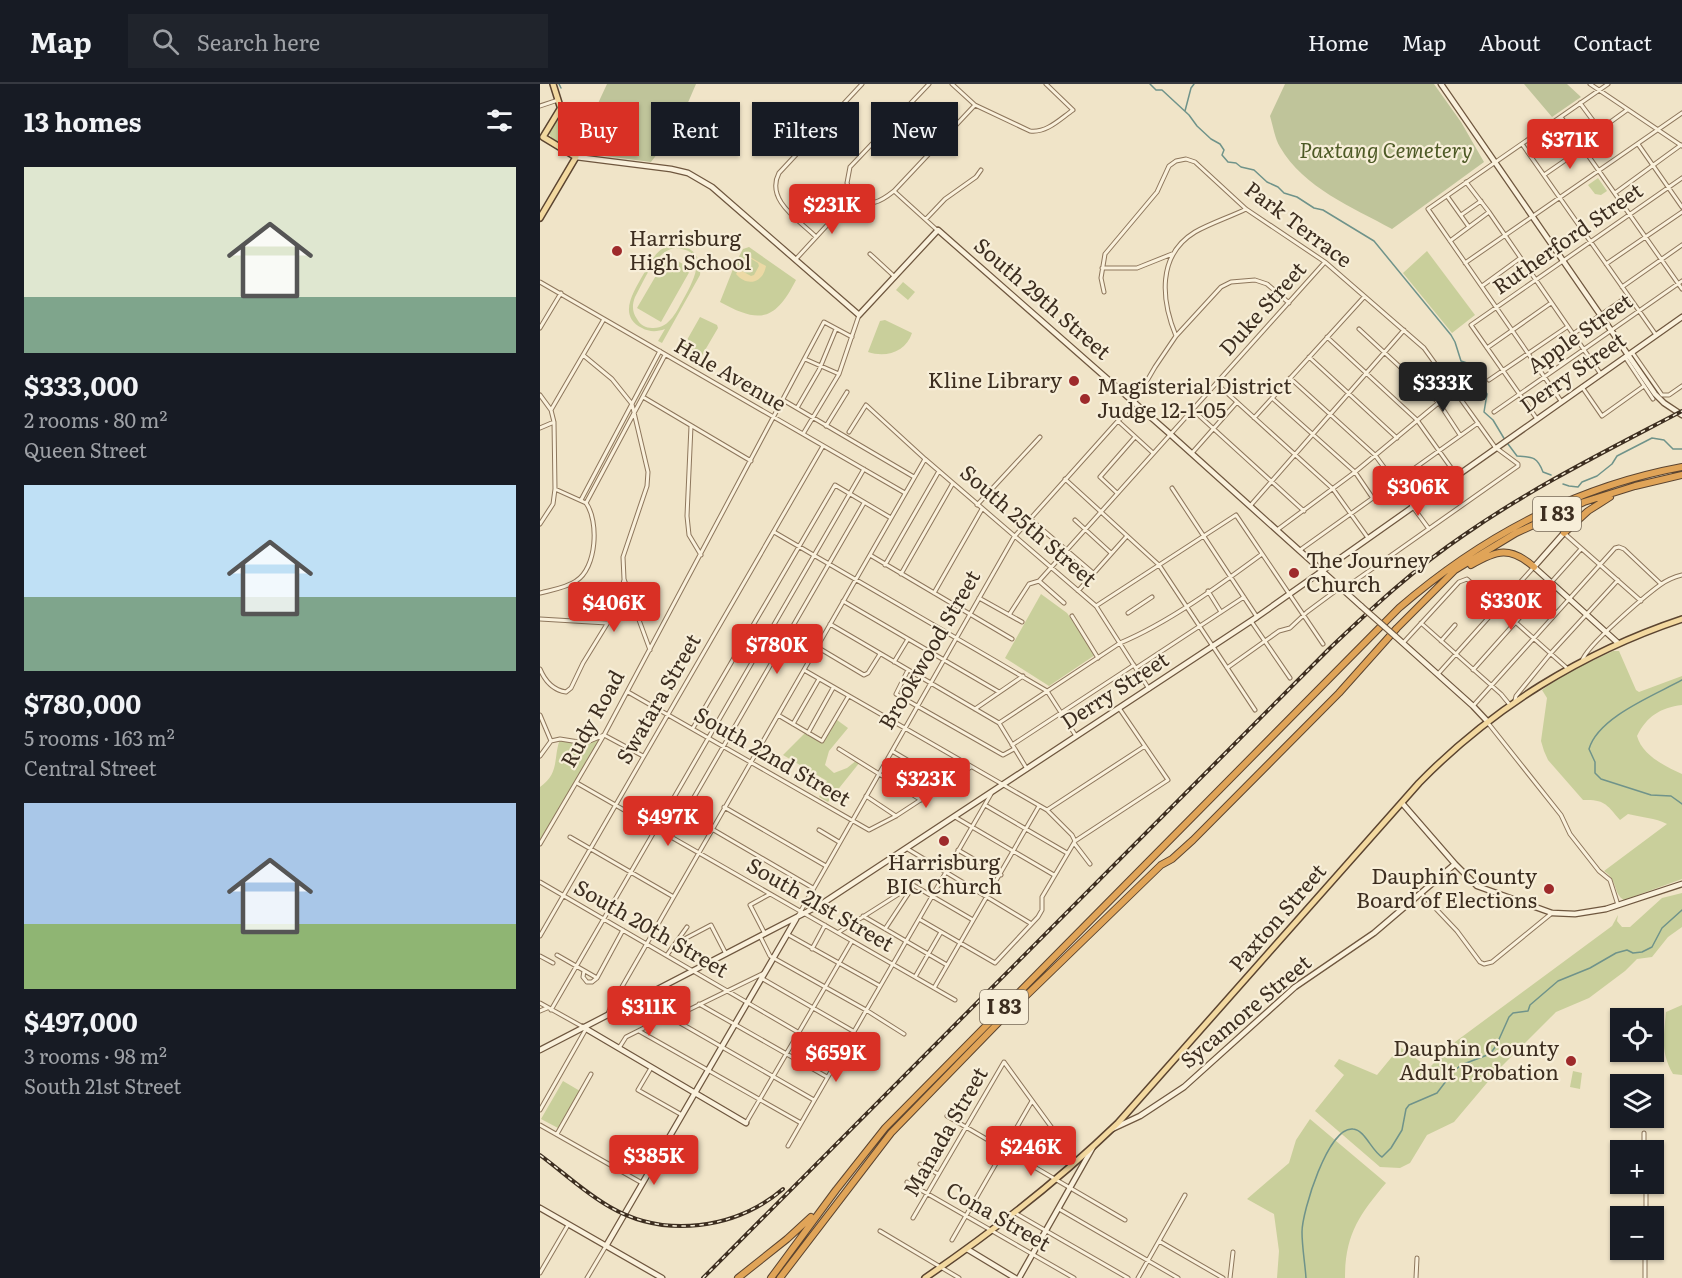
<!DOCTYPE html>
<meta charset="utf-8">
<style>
body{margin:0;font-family:Literata,serif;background:#20242c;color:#f1f3f6;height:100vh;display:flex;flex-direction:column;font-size:22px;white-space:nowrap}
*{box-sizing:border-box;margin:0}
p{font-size:20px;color:#9ea1a6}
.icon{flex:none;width:33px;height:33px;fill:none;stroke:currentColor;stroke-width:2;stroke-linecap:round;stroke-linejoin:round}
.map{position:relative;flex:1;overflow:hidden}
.sheet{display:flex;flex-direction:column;background:#171b24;width:540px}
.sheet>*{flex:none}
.guide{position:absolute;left:18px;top:18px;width:570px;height:54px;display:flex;gap:12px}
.tools{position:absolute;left:1070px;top:924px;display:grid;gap:12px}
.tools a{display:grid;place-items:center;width:54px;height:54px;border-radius:0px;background:#171b24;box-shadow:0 2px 4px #0004;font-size:30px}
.price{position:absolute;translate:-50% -51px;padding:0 14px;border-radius:6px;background:#d93025;color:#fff;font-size:20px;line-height:39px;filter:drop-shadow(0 2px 3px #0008)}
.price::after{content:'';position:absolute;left:50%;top:36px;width:18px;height:14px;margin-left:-9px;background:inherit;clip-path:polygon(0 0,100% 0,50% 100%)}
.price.current{background:#222;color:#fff}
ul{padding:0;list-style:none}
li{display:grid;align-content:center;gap:12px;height:318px;padding:0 24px}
li span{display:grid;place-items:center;height:186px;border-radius:0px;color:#555}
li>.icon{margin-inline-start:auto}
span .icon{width:108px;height:108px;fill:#fffc;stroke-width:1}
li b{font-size:26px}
h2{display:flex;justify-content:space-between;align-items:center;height:72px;padding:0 24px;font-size:26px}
.chip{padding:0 21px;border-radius:0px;background:#171b24;box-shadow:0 2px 4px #0004;font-size:21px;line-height:54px}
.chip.current{background:#d93025;color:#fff}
header{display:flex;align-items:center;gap:36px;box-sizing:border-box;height:84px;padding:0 30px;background:#171b24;border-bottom:2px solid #363941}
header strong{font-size:28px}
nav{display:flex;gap:33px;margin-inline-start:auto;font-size:21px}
.search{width:420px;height:54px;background:#20242c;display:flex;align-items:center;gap:15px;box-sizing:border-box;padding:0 21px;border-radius:0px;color:#9ea1a6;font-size:22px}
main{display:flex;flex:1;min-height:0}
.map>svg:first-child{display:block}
.green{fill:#c9cf9b;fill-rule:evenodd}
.sand{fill:#ecd9a5;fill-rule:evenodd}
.cemetery{fill:#bfc49a}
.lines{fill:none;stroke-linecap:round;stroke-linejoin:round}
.stream{stroke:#6f938a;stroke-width:1.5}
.street-tunnel{stroke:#ccc0a6;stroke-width:3;stroke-dasharray:3 1.5;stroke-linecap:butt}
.street-casing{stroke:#8d765c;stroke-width:5}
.secondary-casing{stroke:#6f573f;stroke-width:7}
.primary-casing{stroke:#5b4430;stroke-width:8}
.highway-casing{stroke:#5b4430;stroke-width:8}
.street{stroke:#faf1dc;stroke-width:3}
.secondary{stroke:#faf1dc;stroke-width:4.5}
.primary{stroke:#f3d9a0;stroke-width:5}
.highway{stroke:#e0a458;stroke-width:6}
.rail-casing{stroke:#3d2e20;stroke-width:4}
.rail{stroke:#f7eed8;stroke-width:1.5;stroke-dasharray:4.5;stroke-linecap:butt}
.secondary-bridge-casing{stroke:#6f573f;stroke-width:7;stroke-linecap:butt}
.secondary-bridge{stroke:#faf1dc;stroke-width:4.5}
.poi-dot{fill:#9e2a2b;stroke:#f7eed8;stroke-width:2}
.labels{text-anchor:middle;stroke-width:4.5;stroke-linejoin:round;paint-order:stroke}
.shield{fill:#f7eed8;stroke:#756857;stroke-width:1.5}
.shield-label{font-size:20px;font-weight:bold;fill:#3d2e20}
.park-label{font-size:21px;font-style:italic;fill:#4d5a26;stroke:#f7eed8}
.street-label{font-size:21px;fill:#3d2e20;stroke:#f7eed8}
.poi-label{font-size:21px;fill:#3d2e20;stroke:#f7eed8;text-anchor:start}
</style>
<header>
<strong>Map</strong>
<div class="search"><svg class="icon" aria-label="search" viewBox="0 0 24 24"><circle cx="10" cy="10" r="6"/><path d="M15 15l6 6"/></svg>Search here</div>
<nav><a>Home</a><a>Map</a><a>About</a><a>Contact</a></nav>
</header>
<main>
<section class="sheet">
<h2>13 homes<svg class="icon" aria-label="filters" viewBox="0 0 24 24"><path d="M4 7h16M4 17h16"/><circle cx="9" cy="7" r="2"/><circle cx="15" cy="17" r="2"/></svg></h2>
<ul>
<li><span style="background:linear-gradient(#dfe7d0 70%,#7fa58c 0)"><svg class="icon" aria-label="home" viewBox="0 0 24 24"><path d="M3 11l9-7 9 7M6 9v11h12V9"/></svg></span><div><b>$333,000</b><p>2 rooms · 80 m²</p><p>Queen Street</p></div></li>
<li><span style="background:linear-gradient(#bfe0f5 60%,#7fa58c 0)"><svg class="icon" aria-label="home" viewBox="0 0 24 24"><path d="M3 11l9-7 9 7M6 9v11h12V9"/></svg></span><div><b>$780,000</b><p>5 rooms · 163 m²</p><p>Central Street</p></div></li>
<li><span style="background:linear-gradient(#a9c7e8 65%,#8fb573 0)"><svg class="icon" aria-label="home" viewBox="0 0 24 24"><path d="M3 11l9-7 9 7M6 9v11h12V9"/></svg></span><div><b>$497,000</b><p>3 rooms · 98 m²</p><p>South 21st Street</p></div></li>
</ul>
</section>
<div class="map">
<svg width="1142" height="1194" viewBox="0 0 1142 1194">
<rect width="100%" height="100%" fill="#f0e4c8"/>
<path class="green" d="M18,35L21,36L28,65L12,55L9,49L15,36Z
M1058,94L1067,107L1061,111L1055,110L1048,101Z
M132,161C151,160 162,172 160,191L122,259L118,257L125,245C117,248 109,248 102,244C77,232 94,207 103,191C111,178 116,164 132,161ZM135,164C170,166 154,196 144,214C137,226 130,245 112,244C106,244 100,241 97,235C92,228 92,221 95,213C104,197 115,167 135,164Z
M209,163L256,196C235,237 220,240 180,218L195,180L203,165Z
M887,167L935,231L912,249L863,189Z
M128,171L151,185L121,238L97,224Z
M363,198L375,208L368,216L356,206Z
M160,233L177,241L178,244L161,273L158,274L143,266V263Z
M345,236L372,249C366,268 346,274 328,268L340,237Z
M501,510L527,529L555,571L509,602L465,574Z
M1073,567H1079L1096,606L1099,608L1142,592V621C1120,624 1107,632 1097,652C1102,671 1126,683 1142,690V795L1084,816C1073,810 1078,796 1064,787L1127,740C1116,734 1100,733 1088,730L1080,736C1067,721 1065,715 1043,716L1008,676L1004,667L1001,657L1007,614L1002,606L1026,589Z
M297,636L308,644L289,667L285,681L294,689L307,684L317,676L320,678L288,718L279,713L287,697L243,671L265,649L283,659Z
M64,651L0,758V703C20,689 13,674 20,655L45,659Z
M1142,809V843L1128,853L1112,873L1097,875L1085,887L1049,914L1016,928L957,987L914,1038L887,1051L870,1079L860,1084L840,1083L775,1027L804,991L794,982L799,975L837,991L860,963L889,984L915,958L1072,842L1078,831L1077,837L1082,843H1090L1122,814Z
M1142,921V991L1133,990C1120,968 1124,952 1126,928Z
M1033,987L1042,989L1040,1005L1030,1003Z
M23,997L40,1007L18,1044L1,1035Z
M770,1035L846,1099C819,1131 805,1151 805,1194H737L739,1167L734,1130L707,1115L749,1079L756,1056Z"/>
<path class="sand" d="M206,170H209L210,173L226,182C223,199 207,203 196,190L205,175ZM210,174L218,179L219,182L214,191L211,192L202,187L201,184L206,175Z"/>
<path class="cemetery" d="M67,0H156L137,44L111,78L50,70L54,61L41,56Z
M745,0H894L921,38L944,78L852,145C812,123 764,104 740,63C735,55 733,42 730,32Z
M984,0H1027L1041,13L1012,33Z"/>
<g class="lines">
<path class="stream" d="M19,0L21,4
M610,0L616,6H622L649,31L657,42L671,55L680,60L684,66L682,71L688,78L696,79L701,83L714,86L727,98L738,103L744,109L757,113L774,124L783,126L834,157L911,251L915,258L921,277L927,279L938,293V298L947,310L944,328L953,336L965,356
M645,27L651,4L654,0
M968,360L977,372C992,373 997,372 1003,388L1011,391
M1023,400L1029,402L1038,403L1042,398L1057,392L1072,380L1077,372L1112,354L1124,356L1133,365H1142
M1142,596C1115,611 1058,633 1049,665L1055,678V689L1061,695L1111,711L1131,712L1142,720
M766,1194C765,1179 762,1163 762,1148C762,1128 788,1042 813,1045C825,1046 831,1066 842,1073L851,1064L862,1046L866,1025L869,1021L897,1009L913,988L921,981L950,970L956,962L969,933L973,929L988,927L990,921L1018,897L1050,884L1076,869L1087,866L1093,869L1102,868L1112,863L1122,844L1142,826"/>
<path class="street-tunnel" d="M39,66L42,61"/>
<g class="street-casing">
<path id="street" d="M412,0L435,21L490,47C507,49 520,35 533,26L506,0
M1050,0L1142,62
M1040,19L1060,46
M0,22L18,16
M268,22L285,39
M1021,33L1142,205
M982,60L1116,251
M1040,60L1087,26
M1098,60L1142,123
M1004,91L1043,64
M926,98L949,128L1060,289
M354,107L397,146
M1075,109L1141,61
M907,112L929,143
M313,113C331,123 339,119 354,107L434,22
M313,113L307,99L310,83L389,0
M921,131L941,117
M386,135L405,115L436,93L441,86
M276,153C259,136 225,116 239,89L322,0
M910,157L949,128
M330,170L355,193
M256,175L313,113
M925,179L1142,29
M1066,180L1142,128
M562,184H597L632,170
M0,198L365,409
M942,202L979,175
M1082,203L1142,161
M564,208L561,194L565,170L617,108L629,82L636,77L646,75L655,78L706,125L785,178L884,264L955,363L978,380V382L812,499
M0,244L21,209
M819,245L899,319L920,351
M1033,250L1088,212
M636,252L681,203L691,198L715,196L727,200L749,219
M787,253L877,336L917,392
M947,264L1011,219
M1092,268L1122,311H1129L1142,302
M43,271L72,295L92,320L108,388L107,402L83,473L84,495L110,566
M769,273L857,354
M1085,273L1113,315
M265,275L299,290
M750,294L835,371L889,445
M949,296L1027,243
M677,300L793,405L828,454
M1042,303L1062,332L1104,302
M0,311L11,326L14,338L15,405L13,420L0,440
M103,313L211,377
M732,314L815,388L832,413
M243,316L374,393
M1021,317L888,125L1068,0
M257,324L279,286L296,245
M11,326L64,235
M654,327L764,427
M954,328L1142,197
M714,334L824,213
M997,335L931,241L1142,94
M578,337L613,369
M151,342L147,432L149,451L161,471
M286,342L307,308
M0,344L14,338
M309,348L326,321L385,375L556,522L609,605
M263,350L299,290L319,231
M652,369L697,318
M525,395L619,481L715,626
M632,404L717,533
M577,409L560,393L595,353
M41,416L120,267
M46,419L125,271
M437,421L500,353
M710,422L864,246
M490,435L553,489
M535,436L571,469
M737,446L815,388L914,306
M234,448L507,607L536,652
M1025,450L1101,517
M760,466L938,339
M330,471L472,555
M345,481L399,387
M361,490L413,399
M499,497L524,519
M538,507L587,452
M668,507L681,528
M0,509C11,506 26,504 36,497C57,484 59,437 46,419L15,405
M394,509L442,425
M439,514L482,538
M303,517L459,608
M556,522L696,431L783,560
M588,529L612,513
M469,531L489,500L499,497L785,178
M532,532L558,574
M0,535L67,539
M711,537L750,594
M881,539L961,610L970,621
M290,540L459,639L487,685
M901,557L915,541
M863,559L919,498L927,495L1028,585
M277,563L324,591L328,589L340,570
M1042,577C1046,562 1105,512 1120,501C1127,496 1134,493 1142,491
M354,578L368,555
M596,584L704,513
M687,584L739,547L750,544L767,528L794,508
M0,585C5,597 13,606 26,608L31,604L43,579L75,527L84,496
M264,586L507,726L532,751L535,757
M368,586L356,610L463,671L474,665
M933,586L1041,465
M898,590L993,484
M88,608L329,746L356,732L431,683
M975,616L976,612L1011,569L1078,496
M933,622L1075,464L1079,463L1084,465L1121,500
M435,625L483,592
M0,631L11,657
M238,631L282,657L308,613
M459,639L580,559C628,539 680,501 722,470
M948,639L1021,731L1030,750L1059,787L1070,796L1078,821
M253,640L279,595
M153,644L295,401L351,434
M268,649L293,604
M472,661L594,581
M299,665L381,716
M352,667L391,690
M0,672L11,657L20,655L45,659L64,651L103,672
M37,699L415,916
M326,712L356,732
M445,721L527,769
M184,723L286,782
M507,726L605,662
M415,733L514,791
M172,745L273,804
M279,746L299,758
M30,753L132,812
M131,753L324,419
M534,759L550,780
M0,760L64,651L284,238L312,253
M366,764L490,839
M418,766L461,791
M0,798L299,972
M373,801L433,836
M881,809L917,847L940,878L944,880L952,878L1012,829
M258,832L474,453L594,319L615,283L636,252C621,216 617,171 655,148C671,139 690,133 706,125
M323,832L407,881
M379,835L455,879L498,833L502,826V813L535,757L628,696L579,624
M345,845L372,804
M299,848L373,801
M225,850L210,821L230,810
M247,850L340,902
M0,852L283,362
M220,852L230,872L326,926L364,950
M135,860L171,841L186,870
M272,865L285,841
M17,871L57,894L52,898H47L43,893L44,887
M127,871L147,843
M0,872L13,879
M375,893L401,848
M57,894L83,846
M221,894L313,947
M394,904L499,722
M116,906L128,932L274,1016
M0,919L43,943
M159,920L287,993
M11,926L324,385
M0,927L7,924
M68,930L71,922L385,375
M132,934L224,889
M99,947L261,1039
M79,964L86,953L128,932
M111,984L98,1006L142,1031
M0,1026L46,945
M407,1032L585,1136
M206,1039L312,857
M0,1041L102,1099
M1104,1049V1066
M17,1050L51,990
M248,1062L451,710
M380,1080L398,1090
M367,1098L534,1194
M519,1125L638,1194
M475,1129L588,1194
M1106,1132V1100
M373,1134L464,978L536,1077
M340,1147L419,1194
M412,1156L492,1017
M619,1157L683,1194
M0,1189L28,1141
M47,1194L66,1162
M598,1194L645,1111
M690,1194L693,1168
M876,1194L877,1174
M1105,1194V1166"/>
</g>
<g class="secondary-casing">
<path id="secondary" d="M901,0L1115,310L1124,319L1142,331
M36,73L131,85L148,89L172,103L319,231L398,146L630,350L821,522
M1024,449L994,483L1078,559
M855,552L933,622L948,638
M862,719L915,780L937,802L1012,829L1035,830L1066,825L1142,800
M43,943L206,1039
M0,966L280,821L717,533L1142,233
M572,1045L600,1032L644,1003L755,903L834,849L915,780
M0,1124L122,1194
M66,1162L256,835
M427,1165L475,1194
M479,1194L553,1063"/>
</g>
<g class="primary-casing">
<path id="primary" d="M13,0L36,73
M20,25L3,53L36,73
M0,134L36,73
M385,1194C452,1148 520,1095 578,1039L879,699C952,624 1043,568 1142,535"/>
</g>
<g class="highway-casing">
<path id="highway" d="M1024,449L1048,427L1070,413
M931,481C957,466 970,462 994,483
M198,1194L247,1155L271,1133
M231,1194L296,1106L345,1044L859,524C941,453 1034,403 1142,383
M240,1194L351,1049L459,938L621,781L632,775L653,756L799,609L857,544L915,486L976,449L1044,418L1095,402L1142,391"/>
</g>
<use href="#street" class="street"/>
<use href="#secondary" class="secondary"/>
<use href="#primary" class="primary"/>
<use href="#highway" class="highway"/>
<g class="rail-casing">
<path id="rail" d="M0,1071C23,1088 45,1109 70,1123C125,1155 196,1145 243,1105
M163,1194L789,565C832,524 875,484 924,451C993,403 1068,366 1142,327"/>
</g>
<use href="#rail" class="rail"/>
<g class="secondary-bridge-casing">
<path id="secondary-bridge" d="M821,522L855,552"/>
</g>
<use href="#secondary-bridge" class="secondary-bridge"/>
</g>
<g class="poi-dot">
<circle cx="77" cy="167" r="6"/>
<circle cx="534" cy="297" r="6"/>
<circle cx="545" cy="315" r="6"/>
<circle cx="754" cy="489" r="6"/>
<circle cx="404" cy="757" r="6"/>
<circle cx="1009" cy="805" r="6"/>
<circle cx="1031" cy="977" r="6"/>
</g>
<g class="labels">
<g class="shield">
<rect x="993" y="413" width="48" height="34" rx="4.5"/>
<rect x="440" y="906" width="48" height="34" rx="4.5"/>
</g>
<g class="shield-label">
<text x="1017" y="437">I 83</text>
<text x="464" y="930">I 83</text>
</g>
<g class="park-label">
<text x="846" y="74">Paxtang Cemetery</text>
</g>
<g class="street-label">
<text transform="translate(758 141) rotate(37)" y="7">Park Terrace</text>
<text transform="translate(1028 155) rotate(-35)" y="7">Rutherford Street</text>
<text transform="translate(502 215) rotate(41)" y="7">South 29th Street</text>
<text transform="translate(723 225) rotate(-48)" y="7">Duke Street</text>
<text transform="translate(1040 250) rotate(-35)" y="7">Apple Street</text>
<text transform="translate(1033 289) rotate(-35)" y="7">Derry Street</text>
<text transform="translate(190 291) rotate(30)" y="7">Hale Avenue</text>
<text transform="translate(488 442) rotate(41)" y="7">South 25th Street</text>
<text transform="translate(390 566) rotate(-60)" y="7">Brookwood Street</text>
<text transform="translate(575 607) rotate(-33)" y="7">Derry Street</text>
<text transform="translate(119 615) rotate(-60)" y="7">Swatara Street</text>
<text transform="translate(53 635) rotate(-61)" y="7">Rudy Road</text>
<text transform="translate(232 673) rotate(30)" y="7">South 22nd Street</text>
<text transform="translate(280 821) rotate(30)" y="7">South 21st Street</text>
<text transform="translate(738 834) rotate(-49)" y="7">Paxton Street</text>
<text transform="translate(111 845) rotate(30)" y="7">South 20th Street</text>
<text transform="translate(706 928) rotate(-40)" y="7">Sycamore Street</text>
<text transform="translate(406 1048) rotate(-60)" y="7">Manada Street</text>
<text transform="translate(458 1133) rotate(30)" y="7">Cona Street</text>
</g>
<g class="poi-label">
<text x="89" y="162">Harrisburg<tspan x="89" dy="24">High School</tspan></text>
<text x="522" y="304" text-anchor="end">Kline Library</text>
<text x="557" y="310">Magisterial District<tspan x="557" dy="24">Judge 12-1-05</tspan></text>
<text x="766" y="484">The Journey<tspan x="766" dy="24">Church</tspan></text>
<text x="404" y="786" text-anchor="middle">Harrisburg<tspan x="404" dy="24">BIC Church</tspan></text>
<text x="997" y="800" text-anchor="end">Dauphin County<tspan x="997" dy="24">Board of Elections</tspan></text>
<text x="1019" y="972" text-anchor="end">Dauphin County<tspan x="1019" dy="24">Adult Probation</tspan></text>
</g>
</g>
</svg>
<div class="tools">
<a><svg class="icon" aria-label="locate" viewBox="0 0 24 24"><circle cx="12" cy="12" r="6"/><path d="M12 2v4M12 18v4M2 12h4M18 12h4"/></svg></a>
<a><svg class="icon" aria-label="layers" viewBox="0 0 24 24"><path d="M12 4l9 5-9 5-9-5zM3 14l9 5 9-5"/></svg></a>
<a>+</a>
<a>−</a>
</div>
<b class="price" style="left:1030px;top:86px">$371K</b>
<b class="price" style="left:292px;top:151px">$231K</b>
<b class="price current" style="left:903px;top:329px">$333K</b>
<b class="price" style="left:878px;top:433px">$306K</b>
<b class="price" style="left:971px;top:547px">$330K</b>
<b class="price" style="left:74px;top:549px">$406K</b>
<b class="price" style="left:237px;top:591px">$780K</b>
<b class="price" style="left:386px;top:725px">$323K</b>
<b class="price" style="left:128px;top:763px">$497K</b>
<b class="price" style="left:109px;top:953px">$311K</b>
<b class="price" style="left:296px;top:999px">$659K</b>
<b class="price" style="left:491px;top:1093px">$246K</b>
<b class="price" style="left:114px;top:1102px">$385K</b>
<div class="guide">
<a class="chip current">Buy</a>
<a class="chip">Rent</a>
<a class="chip">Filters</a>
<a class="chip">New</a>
</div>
</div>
</main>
